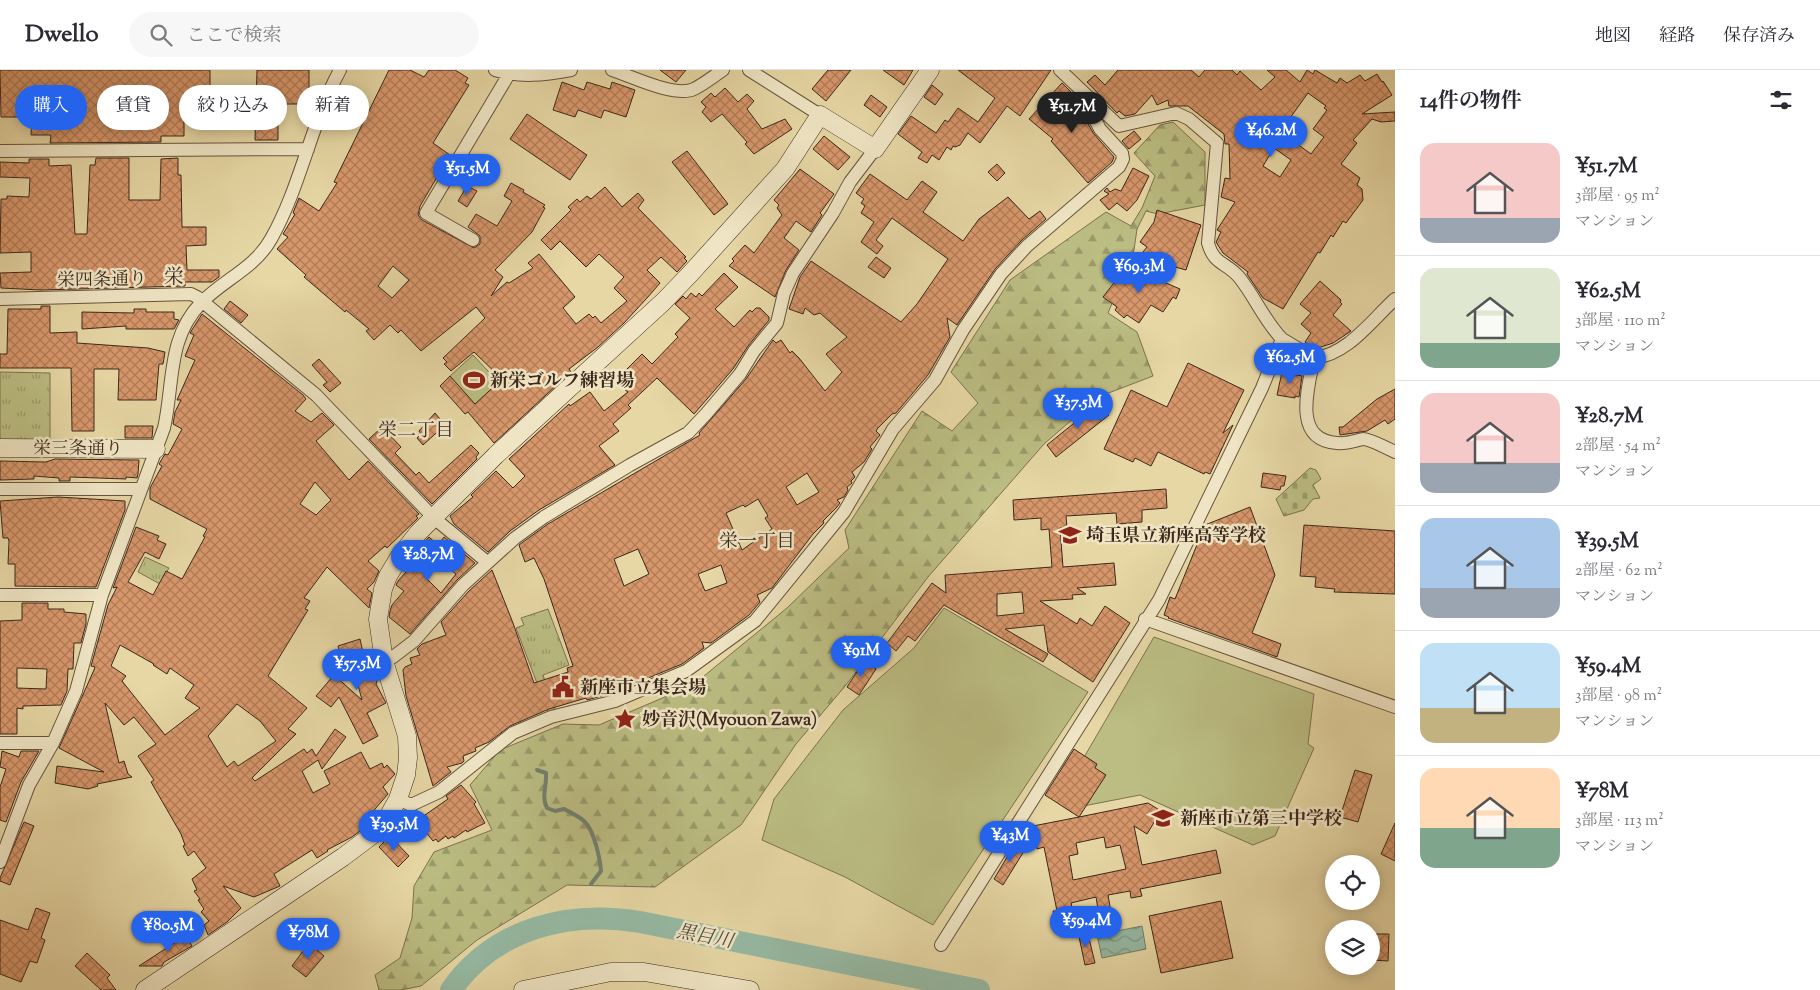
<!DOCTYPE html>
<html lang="ja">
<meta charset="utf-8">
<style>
body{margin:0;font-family:"Sorts Mill Goudy","Noto Serif JP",serif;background:#f7f7f7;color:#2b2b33;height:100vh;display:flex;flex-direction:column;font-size:19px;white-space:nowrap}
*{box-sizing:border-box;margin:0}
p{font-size:16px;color:#7c7c81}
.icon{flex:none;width:28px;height:28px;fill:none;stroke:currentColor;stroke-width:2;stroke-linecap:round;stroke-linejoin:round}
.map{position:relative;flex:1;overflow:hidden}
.sheet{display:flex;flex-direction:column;background:#fff;width:425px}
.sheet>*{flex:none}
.hud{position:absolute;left:15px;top:15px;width:475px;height:45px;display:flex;gap:10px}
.fabs{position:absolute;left:1325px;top:785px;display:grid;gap:10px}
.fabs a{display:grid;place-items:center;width:55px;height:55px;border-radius:50%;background:#fff;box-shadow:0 2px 12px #0003;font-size:25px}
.price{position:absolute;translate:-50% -42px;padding:0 11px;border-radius:18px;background:#2563eb;color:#fff;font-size:16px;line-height:32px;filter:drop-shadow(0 1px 2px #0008)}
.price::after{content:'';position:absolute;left:50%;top:30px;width:15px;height:11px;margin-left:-8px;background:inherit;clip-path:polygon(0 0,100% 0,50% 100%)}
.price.on{background:#222;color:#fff}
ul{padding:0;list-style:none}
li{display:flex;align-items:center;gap:15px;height:125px;padding:0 25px}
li+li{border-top:1px solid #e1e1e2}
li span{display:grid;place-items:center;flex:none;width:140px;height:100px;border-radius:15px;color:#555}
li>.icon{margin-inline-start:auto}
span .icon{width:60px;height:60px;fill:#fffc;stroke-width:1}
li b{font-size:21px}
h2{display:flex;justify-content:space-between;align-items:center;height:60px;padding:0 25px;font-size:21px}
.pill{padding:0 18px;border-radius:22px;background:#fff;box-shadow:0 2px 12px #0003;font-size:18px;line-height:45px}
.pill.on{background:#2563eb;color:#fff}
header{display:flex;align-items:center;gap:30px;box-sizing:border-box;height:70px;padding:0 25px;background:#fff;border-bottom:1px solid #e1e1e2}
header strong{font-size:24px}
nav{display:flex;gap:28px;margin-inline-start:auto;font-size:18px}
.search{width:350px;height:45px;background:#f7f7f7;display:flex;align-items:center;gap:12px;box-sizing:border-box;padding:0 18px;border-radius:28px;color:#7c7c81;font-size:19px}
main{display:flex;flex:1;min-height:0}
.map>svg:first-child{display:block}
.forest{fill:url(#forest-firs);stroke:#7c7250}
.cemetery{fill:url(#cemetery-stones);stroke:#7c7250}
.park{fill:url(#park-tufts);stroke:#7c7250}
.garden{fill:#bbbd82;stroke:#7c7250}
.water{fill:url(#water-waves);stroke:#72806e}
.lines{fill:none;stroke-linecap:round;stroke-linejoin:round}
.stream{stroke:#72806e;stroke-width:4}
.river{stroke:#96baa4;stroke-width:22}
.building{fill:url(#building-cross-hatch);stroke:#3d281d;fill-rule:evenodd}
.street-casing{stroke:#67543f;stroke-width:14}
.secondary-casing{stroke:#3d281d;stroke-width:19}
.street{stroke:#efe5c4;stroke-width:12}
.secondary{stroke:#efe5c4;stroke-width:18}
.labels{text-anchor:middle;stroke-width:5;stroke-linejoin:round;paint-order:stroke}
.street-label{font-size:18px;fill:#3d281d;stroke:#efe5c4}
.poi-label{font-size:18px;font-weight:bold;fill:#3d281d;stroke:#efe5c4;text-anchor:start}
.neighbourhood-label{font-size:19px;fill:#3d281d;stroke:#efe5c4}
.water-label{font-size:19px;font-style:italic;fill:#534c3f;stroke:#efe5c4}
.quarter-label{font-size:20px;fill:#3d281d;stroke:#efe5c4}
</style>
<header>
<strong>Dwello</strong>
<div class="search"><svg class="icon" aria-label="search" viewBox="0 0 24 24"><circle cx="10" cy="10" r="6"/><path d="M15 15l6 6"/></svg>ここで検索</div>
<nav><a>地図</a><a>経路</a><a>保存済み</a></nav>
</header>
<main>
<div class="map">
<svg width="1395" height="920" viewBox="0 0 1395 920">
<defs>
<pattern id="forest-firs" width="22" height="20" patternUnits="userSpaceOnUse" patternTransform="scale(1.25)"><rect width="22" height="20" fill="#bbbd82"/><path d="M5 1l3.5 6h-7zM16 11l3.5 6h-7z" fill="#999a6a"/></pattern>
<pattern id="cemetery-stones" width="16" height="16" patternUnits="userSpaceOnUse" patternTransform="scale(1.25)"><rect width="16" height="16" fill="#bbbd82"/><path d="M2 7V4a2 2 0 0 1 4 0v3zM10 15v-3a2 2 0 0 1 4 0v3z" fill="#999a6a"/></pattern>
<pattern id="park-tufts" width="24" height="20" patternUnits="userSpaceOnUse" patternTransform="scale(1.25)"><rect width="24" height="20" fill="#bbbd82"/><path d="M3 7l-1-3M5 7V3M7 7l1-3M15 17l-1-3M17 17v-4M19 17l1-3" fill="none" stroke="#999a6a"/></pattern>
<pattern id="water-waves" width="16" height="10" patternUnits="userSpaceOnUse" patternTransform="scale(1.25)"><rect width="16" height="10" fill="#96baa4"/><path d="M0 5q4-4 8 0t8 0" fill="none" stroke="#7c9785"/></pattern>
<pattern id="building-cross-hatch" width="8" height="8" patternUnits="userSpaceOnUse" patternTransform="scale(1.25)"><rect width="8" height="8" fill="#d8976b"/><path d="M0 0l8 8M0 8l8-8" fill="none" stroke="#b07b57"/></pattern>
</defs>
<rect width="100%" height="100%" fill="#e6d7a4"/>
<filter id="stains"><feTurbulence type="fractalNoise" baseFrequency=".004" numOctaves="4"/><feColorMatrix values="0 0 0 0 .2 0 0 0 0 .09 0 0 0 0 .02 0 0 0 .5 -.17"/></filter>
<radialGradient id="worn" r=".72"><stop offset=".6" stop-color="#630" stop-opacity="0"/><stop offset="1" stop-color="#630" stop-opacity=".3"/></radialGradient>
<path class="forest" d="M1173,52L1205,82V135L1158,144L1146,141L1137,159L1134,180L1108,243L1137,262L1153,306L1098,327L1044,374L928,507L846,615L796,674L741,755L655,817L567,815L477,870L421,916L401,920H379L375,905L400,888L412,848L414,816L434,782L492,760L470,715L500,680L563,654L599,655L693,615L787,538L849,478L845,460L922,341L952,361L978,333L951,302L1010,210L1106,142L1131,156L1142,138L1155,106L1134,83L1160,55Z"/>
<path class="cemetery" d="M1310,398L1316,400L1321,409L1313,415L1320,428L1313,429L1304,440L1284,446L1276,429Z"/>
<path class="park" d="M0,302L50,303V372L0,371Z
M145,487L169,498L160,514L138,502Z
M548,539L569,595L543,605L555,639L548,642L516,558L524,555L521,548Z"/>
<path class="garden" d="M473,285L499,313L475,335L449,307Z
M944,538L1088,622L933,855L845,807L762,770L774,729L843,640L914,578Z
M1154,567L1314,624L1308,674L1314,678L1275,766L1253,775L1140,725L1068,739L1058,732Z"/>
<path class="water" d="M1142,856L1146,879L1102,888L1097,865Z"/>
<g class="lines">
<path class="stream" d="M537,700L546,703C547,715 541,727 547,738L555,741L564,739C571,743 579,746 585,752C594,761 600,788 601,801L591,814
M592,840V847"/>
<path class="river" d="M451,920C495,858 568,840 640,852L979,920"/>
</g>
<path class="building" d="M0,0H210V36L184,35V66H161V72L50,73L51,65H31L32,46H51L50,25L20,24V47H1Z
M257,0H309V34H278V70H255Z
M389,0H410L424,7L429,0H455L468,8L465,13L469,15L433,73L450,85L420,136L418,145L422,150L474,178L480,174V166L468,157L476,144L497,156L512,131L504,126L511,113L524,120L523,122L545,135L543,137L545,138L532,162L495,200L503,207L491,226L507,212L509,213L533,198L528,193L539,184L575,227L563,238L576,254L589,244L593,248L595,246L601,253L627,231L614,218L624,207L599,184L586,197L560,171L551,180L541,170L571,140L568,137L577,129L580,132L587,126L591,129L605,117L622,137L638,123L644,130L638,138L686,187L684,188L687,191L677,202L661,187L647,200L660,213L647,228L624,253L598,277L569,299L571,302L494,373L468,342L465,344L440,316L450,306L475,334L502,309L474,282L451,301L444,294L447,292L443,288L485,248L476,237L421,281L401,260L398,263L390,255L374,270L366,261L369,259L346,240L345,242L304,207L306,205L277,179L288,167L283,164L295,144L293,143L299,128L319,141L337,113L334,112ZM393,196L409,210L392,228L378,216Z
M660,0H686L676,12Z
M828,0H851L826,31L812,19Z
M883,0H913L904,15Z
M958,0H1051L1020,46L1007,36L980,73L968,63L960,75L955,77L953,76L951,80L947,77L939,90L932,85L927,93L918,88L922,82L898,64L911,46L936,63L945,50L948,52L958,38L978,52L995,28Z
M1118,0H1191L1199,7L1205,0H1232L1237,5L1240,1L1261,20L1275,7L1267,0H1286L1300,12L1307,0L1313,4L1315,0L1337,13L1340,8L1347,13L1360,5L1365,11L1377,4L1382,12L1383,11L1392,25L1362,44L1395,42V51L1381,52L1372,49L1353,70L1357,73L1341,94L1360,108L1357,115L1362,119L1363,130L1346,153L1343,151L1333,167L1331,165L1320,183L1318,182L1283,239L1263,228L1247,204L1248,202L1223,183L1216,172L1221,162L1217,160L1235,132L1221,127L1225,108L1230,109L1229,74H1225L1224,64L1188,36H1169L1168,30L1157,35L1152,25L1135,44L1125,46L1119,41L1117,43L1087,12L1095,5L1105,15ZM1308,23L1326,36L1324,38L1327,40L1313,59L1324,67L1311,84L1293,71L1303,58L1290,48ZM1274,78L1291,90L1280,107L1263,96Z
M562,12L584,20L587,12L610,19L612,12L635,20L626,47L604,40L601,48L578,40L575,47L553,40Z
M1062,13L1072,23L1071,25L1075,29L1074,31L1094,64L1114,87L1112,92L1088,113L1051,71L1053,69L1029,49Z
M932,15L943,24L935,35L924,27Z
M725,18L738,32L747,24L754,31L747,39L762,59L785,49L792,59L754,84L745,74L747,72L722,44L711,52L702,42L706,37L701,32L711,23L715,27Z
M871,25L887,37L880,47L864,35Z
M527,44L587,85L570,110L510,69Z
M1134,61L1141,69L1129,79L1122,71Z
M824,66L850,87L838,100L813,79Z
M687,81L728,134L714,145L672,92Z
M96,88H129V130H160L161,89L178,88V105H181L182,157H206V175L186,176L187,200H219V207L212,212H185V216L40,220L1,218L0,203L31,202V182L0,183L1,129H7V126L29,127L30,108L0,107V92L29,93V89H49V96L71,95L75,164H87L90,95H95Z
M997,94L1005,103L997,111L988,102Z
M1133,98L1149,106L1137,130L1127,141L1117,133L1109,140L1100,130L1109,124L1104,121L1107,118L1110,122L1115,119L1121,121Z
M800,99L834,124L820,143L822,145L811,162L796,151L784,168L799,180L786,200L775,227L729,196L734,191L732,189L745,175L754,183L782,145L777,138L779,135L774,130Z
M870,104L907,130L922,111L937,122L923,142L963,171L979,149L1008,127L1029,149L1040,141L1046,149L1022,170L995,199L957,255L947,248L950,267L928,305L896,343L892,344L878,358L876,361L880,365L870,377L872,379L864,392L852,402L855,407L851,411L852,413L847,417L848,420L844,427L837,430L840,433L837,437L823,451L824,453L813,464L772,518L757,525L760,532L749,545L711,573L702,572L704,578L682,594L612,623L587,630L586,628L549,639L510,656L489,672L475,678L476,681L463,686L464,691L462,693L447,697L451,702L433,716L406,626L403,600L405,597L412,594L410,588L420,585L417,579L422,574L446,565L441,552L469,521L492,500L513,553L534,613L568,602L567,598L573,596L544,509L534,488L525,492L519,475L548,454L700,365L699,363L746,309L773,270L776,273L781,270L790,283L792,281L799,288L825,321L842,302L826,284L847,267L820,243L814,245L805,238L803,244L789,239L800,207L811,191L901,252L917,234L948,189L892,148L876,170L883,176L877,184L861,172L874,152L861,143L865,136L861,133L864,129L856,123ZM807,403L819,422L797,435L786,417ZM758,429L768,446L765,448L772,459L742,480L726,443L743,435L745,437ZM638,479L649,504L624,516L614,489ZM721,495L727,513L705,521L698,504Z
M467,116L477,121L467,137L458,131Z
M1157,140L1201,155L1186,200L1139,187L1147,177L1140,172L1154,152Z
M876,187L891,198L884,208L868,197Z
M1131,198L1180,219L1176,229L1173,227L1163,242L1151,235L1139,253L1127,245L1124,248L1115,240L1117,237L1103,227L1124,200L1127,203Z
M724,203L738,217L715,239L734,257L750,240L752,242L756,238H760L769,247V250L748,276L733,299L694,344L657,308L628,335L631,338L613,354L619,361L599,376L615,395L539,440L510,461L488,482L454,454L450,446L473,427L471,425L496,401L513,418L525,406L509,389L569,334L570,336L590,322L604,341L628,322L625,320L628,317L618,308L642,284L652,294L678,267L675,264L690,248L675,234L683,226L686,229L691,223L696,227L699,223L702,226Z
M1320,211L1341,230L1340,232L1342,234L1333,245L1351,261L1333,273L1315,279L1305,272L1311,263L1301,254L1311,243L1300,234Z
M230,231L248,245L241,253L224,239Z
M41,236H50V263L77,262V273L148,278L165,282L163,294H159L156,330H118L119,299H94V361H72L71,298H0V284H7L8,239H41Z
M134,239H146V242H174V249L179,250L174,259H126V256L82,259V242L134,243Z
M202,244L303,325L306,329L295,341L311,352L322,343L334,355L316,371L349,410L368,391L419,444L416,446L418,448L387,478L385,476L368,491L379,501L374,512L367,519L372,523L369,538L327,497L304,528L310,531L305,539L308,540L268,606L307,638L288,659L296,664L252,708L255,711L304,679L307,683L312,679L316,686L335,659L346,667L322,699L318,690L302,701L313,723L330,714L324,701L361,682L370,699L382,693L384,698L387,695L395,704L383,717L388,724L369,746L372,750L368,755L352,767L327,780L328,781L317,788L312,780L274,804L280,816L254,827L223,816L241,838L227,852L208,865L204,855L209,851L201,842L204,839L198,830L200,829L194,821L197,820L192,809L206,798L194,781L188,786L183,776L185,775L181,764L151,712L154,710L138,686L156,674L134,647L124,655L105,633L119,693L124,691L128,704L132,707L97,714L98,716L88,719L55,713L57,696L104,702L59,678L94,600L95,597L91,596L108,535L117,517L113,518L136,457L159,466L157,470L166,474L159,489L145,482L128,512L153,525L166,501L182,509L205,467L203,466L207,459L150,429V418L162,396L159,394L165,384L168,385L182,359L173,354L175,342L181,330H177L195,290L185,286L194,265L190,263ZM315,412L331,430L316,445L300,434ZM120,575L154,594L153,595L167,604L170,598L194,615L185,628L200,638L165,665L122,611L126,606L111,596ZM237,634L260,651L276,671L238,696L234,691L227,697L208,666Z
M319,289L341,313L330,322L323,315L327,312L312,295Z
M1188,293L1244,320L1223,363L1233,355L1210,404L1205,402L1204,404L1158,382L1151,396L1135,388L1133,392L1104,379L1131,320L1167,337Z
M1282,302L1302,306L1299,327L1295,326V328L1277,325Z
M1395,319V349L1388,354L1385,350L1367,361L1340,365L1339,357H1343L1377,329Z
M1099,333L1109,345L1056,387L1047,375Z
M435,343L445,355L423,375L417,368L421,364L419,361Z
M125,356H153L152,368H125Z
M382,357L401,377L395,383L416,405L419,402L429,413L471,375L479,383L476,387L477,389L432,434L369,369Z
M55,389L139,390L138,404L137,408L126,407V409L70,407V411H59V408L34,406V409L0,410V391L46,392Z
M1263,403L1286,406L1284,416H1281L1280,420L1261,417Z
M1166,419L1167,438L1142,440V452L1117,454L1116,443L1066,446L1067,458H1060L1063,497L1114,493L1116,515L1077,518L1086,524L1072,525L1073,529L1040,531L1077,554L1080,548L1092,556L1105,536L1130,553L1093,612L1048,582L1044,555L1005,559L1048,584L1043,592L944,535L915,571L908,566L896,581L887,573L932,513L946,523L945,505L1052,497L1049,459L1041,460V448L1014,450L1013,430ZM1022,522L1024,543L997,546V524Z
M58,427L125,431V440L96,517L15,516V494H8L9,471L8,468H3L0,431Z
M1250,437L1275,505L1252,563L1281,574L1277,587L1168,548L1169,547L1164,545L1170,527L1175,529L1205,455Z
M1304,455L1395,461V524L1334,522L1335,519L1315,517L1316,507L1300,506Z
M429,467L438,475L444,467L475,493L457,510L410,564L389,547L390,541L392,535L404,521L396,515L398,511L426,479L422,475ZM439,491L456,504L441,523L425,507Z
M22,533H48V539H64V542L86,544V554L81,573H74L73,599H68L67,621L61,635L23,636V639L17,638V664H0V551L22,550ZM17,598L47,599L46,619L17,618Z
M360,569L364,587L372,585L378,608L376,614L386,633L367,643L378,666L363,674L339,627L331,637L316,626L334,605L362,630L351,589L342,591L338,576Z
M864,591L876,599L859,625L847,617Z
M1074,679L1097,694L1095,698L1106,705L1079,747L1148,733L1161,741L1147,764L1134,756L1142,795L1216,780L1221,803L1140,819L1142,826L1131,828L1130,821L1108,825L1112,848L1100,851L1096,827L1071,833L1076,857L1056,861L1053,841H1057L1044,777L1037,779L1033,756L1079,747L1045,725ZM1104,767L1106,778L1120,775L1126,799L1073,810L1069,786L1078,784L1076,773Z
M2,681L19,687L21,681H39L21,712L6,752L0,750V717L6,699L0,697Z
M1355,700L1372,705L1358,752L1340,747Z
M461,715L476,732L474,734L485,753L467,762L466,760L454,768L453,766L448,769L446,766L438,772L436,769L433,771L422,757L421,754L428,749L425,745L448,729L446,726Z
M24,752L34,756L10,815L0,811V808Z
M1395,753V791L1381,784Z
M390,766L409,786L398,797L379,777Z
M1016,772L1026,778L1003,815L994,809Z
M1221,831L1233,888L1161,903L1149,846Z
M36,838L50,843L41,868L45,870L37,893L30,891L21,912L0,904V850L28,860Z
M1087,860L1095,893L1085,895L1078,862Z
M1371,864H1389L1388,891L1371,890Z
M182,868L183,871L187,868L192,876L164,892L162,896H139Z
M309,873L324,886L306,907L292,896Z
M87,883L110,905L107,908L116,920H101L75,896Z"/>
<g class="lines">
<g class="street-casing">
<path id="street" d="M495,0C521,8 544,5 571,0
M612,0C631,6 675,28 694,19C704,14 714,6 723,0
M749,0L820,45
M0,81L308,79
M473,170L426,143L509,4
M0,229L191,224L197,227L316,325L434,448L487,492
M1282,269L1314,288C1308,318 1292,370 1337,373C1346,374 1354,371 1363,369C1369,369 1389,379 1395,382
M1314,288C1347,285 1371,251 1395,229
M0,419H140
M0,525H102
M1145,549L1395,637
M384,591L393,587L414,571L463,515L515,468L544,447L630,395L688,363L706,344L740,304L754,281L777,253L784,223L793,203L833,143L850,112L875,79
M0,673H53
M398,729L411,735L439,722L513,663L551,647L615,631L686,601L755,551L844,442L893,359L935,310L963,260L1001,204L1027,176L1119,97L1123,89L1122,83L1100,59L1083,27
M0,792L29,715L53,673L76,621L102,525L164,358C174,314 167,268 201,233C223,210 255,198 271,169C301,116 311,53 340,0
M941,875L1159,530L1262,318L1282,269C1264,250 1255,227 1239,207C1226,192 1214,195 1208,173L1217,73L1189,49L1176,43L1119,56L1060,0"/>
</g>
<g class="secondary-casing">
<path id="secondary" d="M0,378L156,379
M145,920L343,787L375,763L388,747L398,729L406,705L408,688L407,666L384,591L378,549L383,519L388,506L400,486L418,463L496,385L663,232L691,203L785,99L820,45L875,79L930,0
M523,920L611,902H644L750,920"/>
</g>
<use href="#street" class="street"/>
<use href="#secondary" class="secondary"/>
</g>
<defs>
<g id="stadium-bare" transform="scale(1.725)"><path d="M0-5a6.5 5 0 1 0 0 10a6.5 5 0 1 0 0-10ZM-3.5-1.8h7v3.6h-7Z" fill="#8f2418" stroke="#efe5c4" stroke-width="2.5" paint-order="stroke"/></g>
<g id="school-bare" transform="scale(1.725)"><path d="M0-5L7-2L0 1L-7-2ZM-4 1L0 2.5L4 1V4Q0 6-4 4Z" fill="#8f2418" stroke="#efe5c4" stroke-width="2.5" paint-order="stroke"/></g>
<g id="civic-bare" transform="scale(1.725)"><path d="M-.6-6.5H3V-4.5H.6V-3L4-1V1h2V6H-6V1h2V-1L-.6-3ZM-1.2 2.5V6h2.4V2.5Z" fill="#8f2418" stroke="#efe5c4" stroke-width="2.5" paint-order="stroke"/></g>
<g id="sight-bare" transform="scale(1.725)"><path d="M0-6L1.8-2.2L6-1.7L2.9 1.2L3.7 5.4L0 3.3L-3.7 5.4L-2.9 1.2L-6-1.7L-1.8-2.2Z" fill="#8f2418" stroke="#efe5c4" stroke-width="2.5" paint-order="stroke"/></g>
</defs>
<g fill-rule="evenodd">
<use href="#stadium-bare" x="474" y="310"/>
<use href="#school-bare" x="1070" y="465"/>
<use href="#civic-bare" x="563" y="617"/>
<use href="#sight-bare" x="625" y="649"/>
<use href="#school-bare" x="1163" y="748"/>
</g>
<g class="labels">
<g class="street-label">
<text transform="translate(102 209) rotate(-1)" y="6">栄四条通り</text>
<text x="78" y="384">栄三条通り</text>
</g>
<g class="poi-label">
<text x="490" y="316">新栄ゴルフ練習場</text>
<text x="1086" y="471">埼玉県立新座高等学校</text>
<text x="580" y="623">新座市立集会場</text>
<text x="642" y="655">妙音沢(Myouon Zawa)</text>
<text x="1180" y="754">新座市立第三中学校</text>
</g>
<g class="neighbourhood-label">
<text x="416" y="366">栄二丁目</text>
<text x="757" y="477">栄一丁目</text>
</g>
<g class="water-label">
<text transform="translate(705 865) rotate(11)" y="7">黒目川</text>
</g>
<g class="quarter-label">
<text x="174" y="213">栄</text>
</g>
</g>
<rect width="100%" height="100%" filter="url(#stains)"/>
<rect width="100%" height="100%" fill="url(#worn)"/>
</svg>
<div class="fabs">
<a><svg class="icon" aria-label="locate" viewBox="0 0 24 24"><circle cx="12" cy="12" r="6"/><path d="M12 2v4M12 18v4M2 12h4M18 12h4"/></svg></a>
<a><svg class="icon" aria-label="layers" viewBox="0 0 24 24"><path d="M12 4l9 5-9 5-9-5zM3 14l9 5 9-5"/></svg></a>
</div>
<b class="price on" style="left:1072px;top:64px">¥51.7M</b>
<b class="price" style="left:1271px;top:88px">¥46.2M</b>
<b class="price" style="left:467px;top:126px">¥51.5M</b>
<b class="price" style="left:1139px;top:224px">¥69.3M</b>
<b class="price" style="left:1290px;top:315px">¥62.5M</b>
<b class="price" style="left:1078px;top:360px">¥37.5M</b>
<b class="price" style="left:428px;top:512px">¥28.7M</b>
<b class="price" style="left:861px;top:608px">¥91M</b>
<b class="price" style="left:357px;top:621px">¥57.5M</b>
<b class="price" style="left:394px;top:782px">¥39.5M</b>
<b class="price" style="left:1010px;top:793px">¥43M</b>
<b class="price" style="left:1086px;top:878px">¥59.4M</b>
<b class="price" style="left:168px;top:883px">¥80.5M</b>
<b class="price" style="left:308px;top:890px">¥78M</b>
<div class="hud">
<a class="pill on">購入</a>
<a class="pill">賃貸</a>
<a class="pill">絞り込み</a>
<a class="pill">新着</a>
</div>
</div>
<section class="sheet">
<h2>14件の物件<svg class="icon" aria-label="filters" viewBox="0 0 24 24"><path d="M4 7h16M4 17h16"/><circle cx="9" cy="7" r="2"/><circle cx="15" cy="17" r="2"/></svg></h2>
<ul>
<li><span style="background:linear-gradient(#f6c9c9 75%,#9aa5b1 0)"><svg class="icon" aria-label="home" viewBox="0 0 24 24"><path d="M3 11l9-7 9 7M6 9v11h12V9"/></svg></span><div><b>¥51.7M</b><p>3部屋 · 95 m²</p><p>マンション</p></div></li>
<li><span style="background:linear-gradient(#dfe7d0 75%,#7fa58c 0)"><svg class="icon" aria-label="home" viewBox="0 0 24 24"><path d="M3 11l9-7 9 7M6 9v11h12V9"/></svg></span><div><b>¥62.5M</b><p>3部屋 · 110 m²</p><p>マンション</p></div></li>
<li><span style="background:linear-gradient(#f6c9c9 70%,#9aa5b1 0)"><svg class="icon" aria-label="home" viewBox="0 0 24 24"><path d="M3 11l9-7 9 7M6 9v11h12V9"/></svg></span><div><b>¥28.7M</b><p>2部屋 · 54 m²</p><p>マンション</p></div></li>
<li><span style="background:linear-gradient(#a9c7e8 70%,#9aa5b1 0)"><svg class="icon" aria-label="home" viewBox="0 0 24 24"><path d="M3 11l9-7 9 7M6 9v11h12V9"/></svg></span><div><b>¥39.5M</b><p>2部屋 · 62 m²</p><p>マンション</p></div></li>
<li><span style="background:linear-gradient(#bfe0f5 65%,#c2b280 0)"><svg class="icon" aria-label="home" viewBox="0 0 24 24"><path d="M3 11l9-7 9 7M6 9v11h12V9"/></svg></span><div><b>¥59.4M</b><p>3部屋 · 98 m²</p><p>マンション</p></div></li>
<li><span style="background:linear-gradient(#ffd9b3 60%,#7fa58c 0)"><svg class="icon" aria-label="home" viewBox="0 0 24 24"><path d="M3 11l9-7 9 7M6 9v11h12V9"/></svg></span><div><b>¥78M</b><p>3部屋 · 113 m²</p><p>マンション</p></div></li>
</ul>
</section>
</main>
